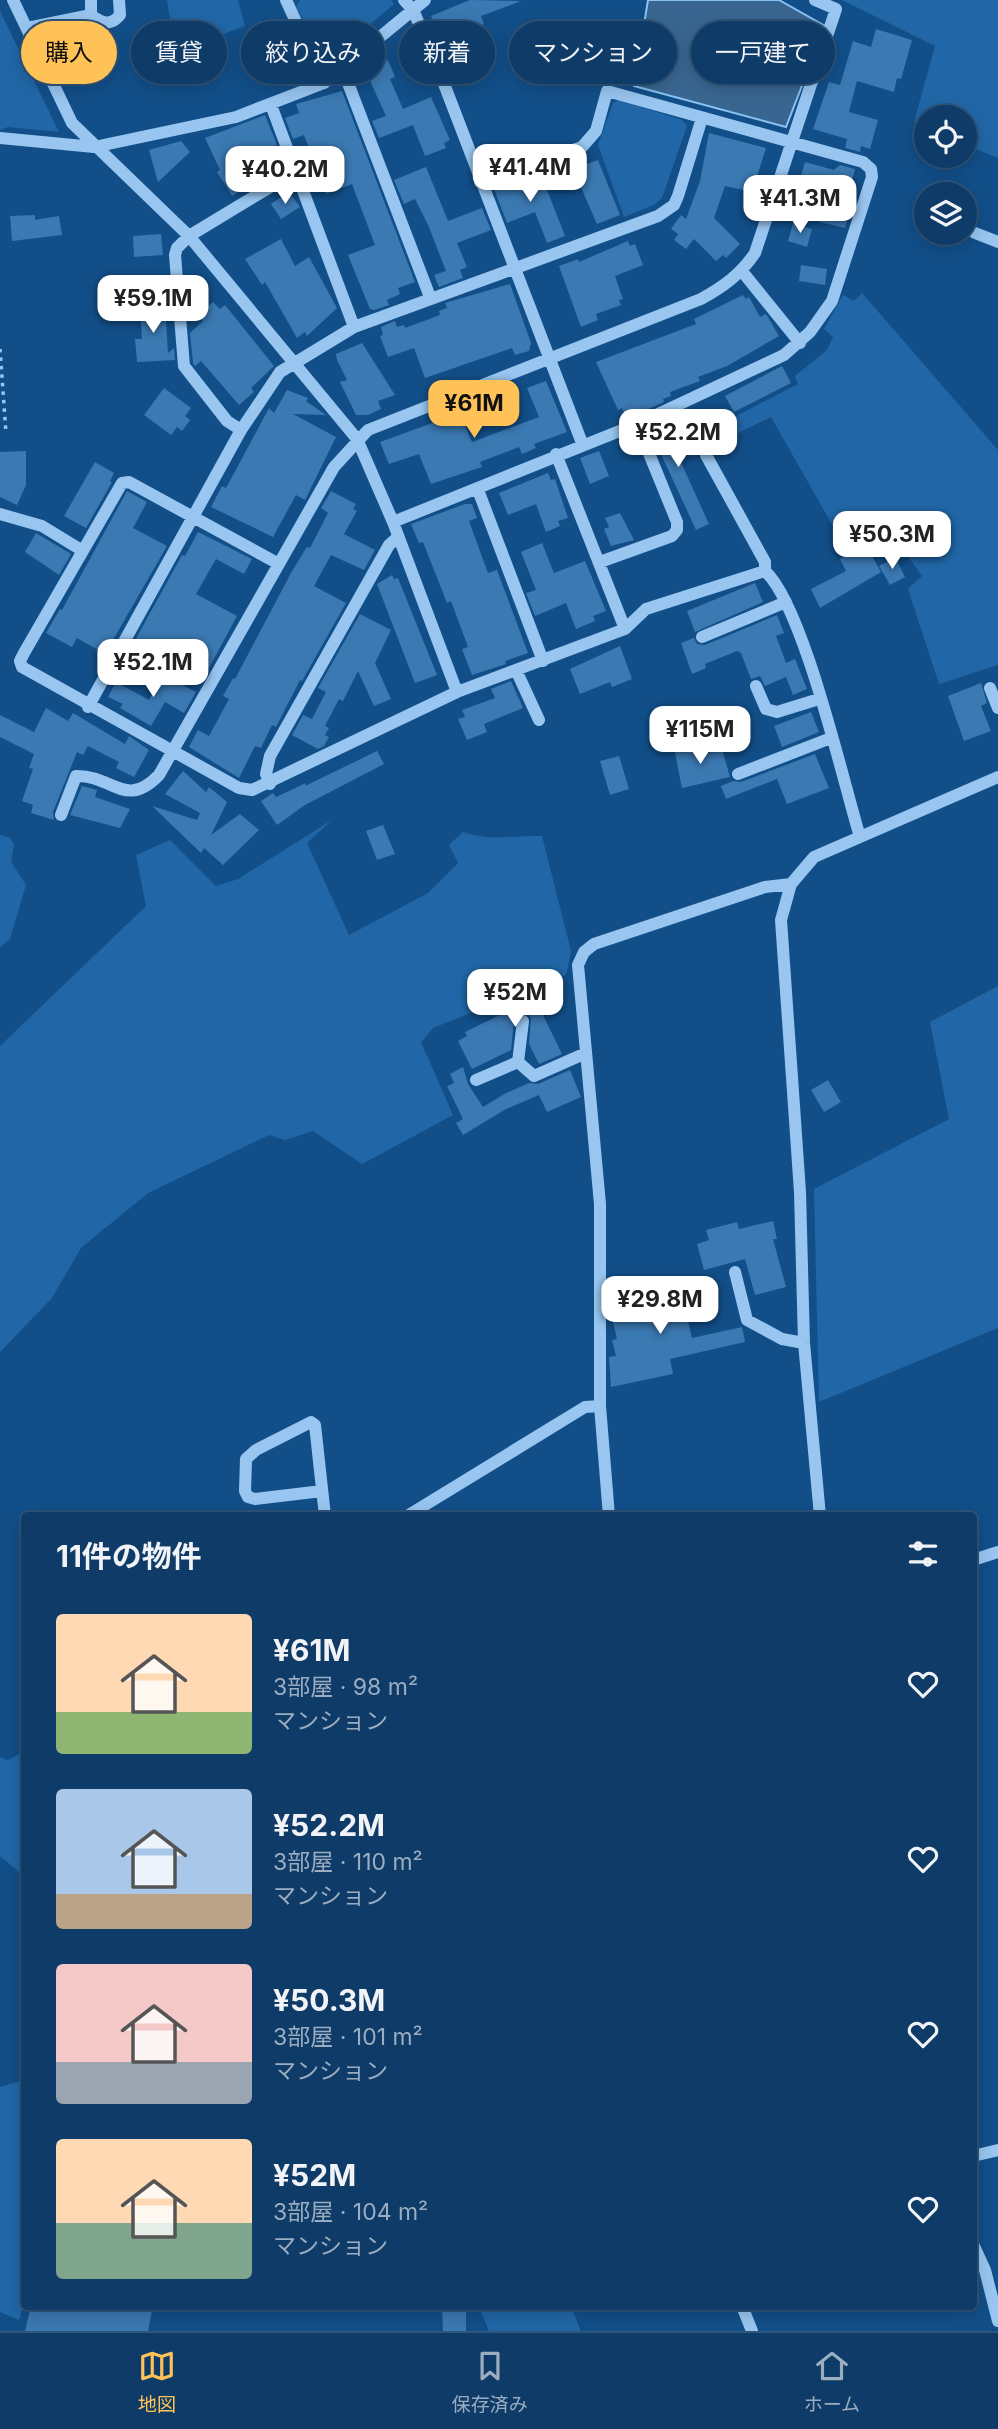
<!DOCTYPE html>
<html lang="ja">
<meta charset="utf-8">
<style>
body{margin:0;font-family:Inter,"Noto Sans JP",sans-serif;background:#17426d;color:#f1f3f6;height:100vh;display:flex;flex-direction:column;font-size:26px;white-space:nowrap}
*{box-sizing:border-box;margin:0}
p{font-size:23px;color:#9badc0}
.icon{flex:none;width:38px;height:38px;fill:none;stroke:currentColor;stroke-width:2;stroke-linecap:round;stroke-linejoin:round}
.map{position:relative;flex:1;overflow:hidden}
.panel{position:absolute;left:21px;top:1512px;width:956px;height:798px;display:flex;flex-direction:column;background:#0e3b67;border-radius:7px;box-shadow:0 4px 18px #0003,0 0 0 2px #2e557b}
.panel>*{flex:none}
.top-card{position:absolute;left:21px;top:21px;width:957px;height:63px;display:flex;gap:14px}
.controls{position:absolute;left:914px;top:105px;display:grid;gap:14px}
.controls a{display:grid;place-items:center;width:63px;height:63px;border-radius:50%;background:#0e3b67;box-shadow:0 4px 18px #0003,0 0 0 2px #2e557b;font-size:35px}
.price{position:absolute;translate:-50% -60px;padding:0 16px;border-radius:14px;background:#fff;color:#222;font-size:23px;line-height:46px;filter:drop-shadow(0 2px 4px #0008)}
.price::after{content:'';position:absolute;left:50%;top:42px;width:21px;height:16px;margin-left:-10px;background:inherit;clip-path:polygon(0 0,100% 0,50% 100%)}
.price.current{background:#ffc257;color:#111}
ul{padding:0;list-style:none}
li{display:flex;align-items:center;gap:21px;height:175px;padding:0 35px}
li span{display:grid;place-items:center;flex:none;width:196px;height:140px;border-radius:7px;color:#555}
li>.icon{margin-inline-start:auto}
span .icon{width:84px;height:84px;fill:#fffc;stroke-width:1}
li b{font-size:30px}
h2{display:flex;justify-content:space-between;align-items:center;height:84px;padding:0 35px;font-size:30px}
.tag{padding:0 24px;border-radius:32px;background:#0e3b67;box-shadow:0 4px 18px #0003,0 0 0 2px #2e557b;font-size:24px;line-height:63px}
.tag.current{background:#ffc257;color:#111}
.tabs{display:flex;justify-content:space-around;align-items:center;height:98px;border-top:2px solid #2e557b;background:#0e3b67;font-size:19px;color:#9badc0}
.tabs a{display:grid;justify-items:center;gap:4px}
.tabs .current{color:#ffc257}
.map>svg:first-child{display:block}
.green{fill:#2167a7}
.water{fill:#396691;stroke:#89c3f4;stroke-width:2}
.building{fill:#3b79b3}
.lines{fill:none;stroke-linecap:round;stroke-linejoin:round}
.path{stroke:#98c6f0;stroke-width:3.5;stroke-dasharray:3.5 5;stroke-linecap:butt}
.minor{stroke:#98c6f0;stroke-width:12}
</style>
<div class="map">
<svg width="998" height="2331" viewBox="0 0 998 2331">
<rect width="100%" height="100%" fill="#124f89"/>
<path class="green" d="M167,0H238L245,26L180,50L172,32Z
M300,0H391L394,4L326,62L296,7Z
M842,0H998V158L964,144V117H926V127L914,122L935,46Z
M0,11L59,132L8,127L0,130Z
M619,100L682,120L687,126L662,198L654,205L624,217L598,145L613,103Z
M862,293L998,450V665L939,684L908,589L922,576L882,520L842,542L771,417L695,454L686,442L798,384L795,376L827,350L833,337L824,329L843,295L854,301Z
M332,820L307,843L349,935L428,893L458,863L449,845L463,832C494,842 510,835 542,836L571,951L566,975L433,1028L421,1042L453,1115L362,1164L313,1131L285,1140L269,1135L148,1193L81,1248L52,1298L0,1352V1046L146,906L136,855L170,840L216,886L238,879Z
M0,835L10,838L14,845L11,862L26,885L10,939L0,947Z
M998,986V1328L819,1402L814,1189L949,1119L930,1022Z
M24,1752V1876L0,1856V1757L8,1760Z
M24,2080V2303L19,2320L0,2312V2087Z
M479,2307H571L581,2331H489Z"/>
<path class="water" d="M648,0H779L825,26L786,127L634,86Z"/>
<path class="building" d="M470,0L521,1L481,16L484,24L479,26L493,62L459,75L431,16Z
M876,29L912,40L901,79L897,78L894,92L857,81L849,112L878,120L870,149L861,146L860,152L845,148L847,139L813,129L829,82L840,85L853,41L871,47Z
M379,56L382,62L388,60L395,77L390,79L403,109L431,97L450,140L444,143L446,148L425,156L413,125L379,138L372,121L386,116L362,63Z
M342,91L415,282L398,288L400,294L387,300L389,305L374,310L370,309L348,255L375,245L352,184L326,194L304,135L293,139L285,118L299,113L296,104Z
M265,115L277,145L274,146L283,161L273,167L274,170L232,196L217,172L220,170L205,138Z
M709,133L766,148L752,192L725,186L714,218L740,244L726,258L723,255L716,261L694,239L686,249L674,240L678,234L671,229L681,215L686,219L700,181Z
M181,141L190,152L158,182L149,150Z
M598,160L620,215L597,224L573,169Z
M805,162L834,170L840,165L855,169L845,208L850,210L845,228L820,222L828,191L799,183Z
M426,167L448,221L482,208L491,230L457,243L467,267L460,270L463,278L439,287L434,275L446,271L428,225L415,199L404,204L394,180Z
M540,172L565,236L547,243L535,212L507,223L494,189Z
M289,192L300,207L281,219L271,204Z
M35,215V220L59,216L62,235L12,241L10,216Z
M793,223L812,229L807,247L788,241Z
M161,234L163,255L134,257L133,236Z
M281,239L295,266L309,257L337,308L307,336L305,332L297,338L265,282L262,285L245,259Z
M628,241L630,246L635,244L643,265L615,276L623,299L619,300L621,305L596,314L598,320L581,327L559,266L578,259L579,262Z
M801,265L827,269L825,285L799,281Z
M510,284L531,343L529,351L515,355L512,348L425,378L414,348L388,357L380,336L383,335L381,327L395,321L397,327L404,325L405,328L440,315L439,311L447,308L445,303Z
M743,295L746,299L749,297L760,317L766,314L779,336L727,366L698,377L700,381L670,392L671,396L663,399L664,402L641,412L626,418L622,408L618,410L596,362L696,324L694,319Z
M213,302L220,309L225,305L274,366L251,388L254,392L239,405L201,361L195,366L193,363L190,333L203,321L198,315Z
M165,303L168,353L174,348L175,360L137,362L135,339H142L140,304Z
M362,343L395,395L378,401L381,409L368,415H356L340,382L347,380L337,360L336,354Z
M782,366L791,383L734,412L725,396Z
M546,381L567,432L534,444L536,448L522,454L519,447L480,462L482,467L431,484L419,454L389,464L380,442L460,413L472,442L539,417L527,388Z
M164,388L191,408L185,416L190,420L182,431L177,427L171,435L144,415Z
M287,390L308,398L306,401L326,415L293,414L336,437L305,500L296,495L273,537L211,507L222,486L226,488L269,408L274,413Z
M672,417L683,443L674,447L709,524L696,530L649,428Z
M26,451V485L17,505L0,497V452Z
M599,451L609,476L590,484L580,458Z
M95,462L114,473L110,481L112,482L86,528L64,516Z
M548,473L551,480L555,479L568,518L558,521L560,526L546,532L536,504L508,515L499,493Z
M127,491L147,502L133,528L167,546L105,654L77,638L72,647L46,633L60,609L62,610Z
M331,491L356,504L353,509L357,511L344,534L375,550L364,570L331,555L314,586L346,603L302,681L300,680L276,727L272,725L261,748L255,746L239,778L189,747L198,730L209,736L229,699L223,696L233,678L235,679L291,573L307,547L310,548L328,513L321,508Z
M465,504H472L477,518L469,521L488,573L497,570L528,653L505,661L506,664L472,675L462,649L468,647L451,601L447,603L423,542L419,543L411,524Z
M620,513L634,540L611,546L604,529L609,527L605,518Z
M198,532L252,559L244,574L216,559L196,594L237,616L209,668L171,647L164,660L133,644L182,555L185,556Z
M36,533L71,554L59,575L25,552Z
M542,543L554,573L585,561L606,611L593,616L595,621L576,629L566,603L535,616L526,593L536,590L521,552Z
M866,545L881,572L820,608L811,589L846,571L840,559Z
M895,557L905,577L890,585L879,566Z
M392,575L394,579L398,578L437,675L415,683L377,584Z
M755,583L763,602L695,632L687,611Z
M360,614L391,630L375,663L391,699L374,706L358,671L343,701L339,699L325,726L329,728L325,735L329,737L324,746L318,749L292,735L303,715L312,719L326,692L318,688Z
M777,615L784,633L776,636L786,663L795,659L807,689L793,695L786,677L765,686L760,676L751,679L741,653L737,651L705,664L706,668L692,674L681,643L694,638L697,644L705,645Z
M620,646L632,679L612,687L610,682L580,694L570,669Z
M163,675L196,692L184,713L165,702L151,726L120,708L123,704L108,697L116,682L149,700Z
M511,681L523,708L484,724L487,732L467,740L458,719L465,717L462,710L495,698L491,689Z
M981,683L987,703L981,706L991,731L964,741L948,696Z
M46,708L68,721L73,713L125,744L129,736L149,750L134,777L116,768L119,762L88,746L83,755L77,752L53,812L54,820L31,813L33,805L22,801L33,769L29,768L34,754L0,737V715L34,732Z
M811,712L819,732L782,747L774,726Z
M691,744L693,751L699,750L700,755L722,749L730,777L682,788L674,748Z
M377,751L384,764L305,805L277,825L261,801L273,793L276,797L306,783L305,786Z
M815,754L829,788L787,804L777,779L726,799L721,786L733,781L741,782Z
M619,756L629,789L610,795L600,761Z
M183,771L206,792L209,787L227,802L211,835L240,814L259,830L223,865L204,848L201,853L152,806L197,820L200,813L165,794Z
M82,786L97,790L95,797L130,809L120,828L70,815Z
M383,825L395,854L377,860L366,831Z
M558,983L564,1001L540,1009L562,1054L539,1064L529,1044L531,1018L528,1014L520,1013L514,1020L511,1050L472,1069L458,1041L467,1036L465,1032L504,1013L500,1002Z
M463,1067L468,1084L483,1107L506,1093L529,1083L538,1084L570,1070L581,1097L547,1112L539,1095L506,1109L463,1135L456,1123L463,1119L447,1086L454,1083L450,1074Z
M828,1080L841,1102L824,1112L811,1090Z
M773,1221L777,1239H773L786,1287L755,1295L745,1259L704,1270L697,1244L709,1240L706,1230L737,1222L739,1229Z
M709,1283L714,1301L685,1309L692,1338L742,1327L745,1342L670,1359L673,1374L611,1387L609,1357L616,1356L612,1340L617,1339L610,1309L692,1291L691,1288Z
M31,2306H153L148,2331H25Z
M442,2307H466V2331H443Z"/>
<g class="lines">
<path class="path" d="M0,349L6,433"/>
<path class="minor" d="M13,0L72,123L189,236L357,439L393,522L457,692
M286,0L324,83
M404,0L413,10L436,63L582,443
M91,15V0
M27,28L91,15C102,23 110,27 120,15L119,0
M343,70L430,297
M271,105L354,327
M0,138L94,147L236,117L324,83L425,0
M975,233L998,242
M741,270L800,343
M241,430L227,421L184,366L175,255L177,248L189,236L295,172
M556,454L625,629
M706,455L765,562V571
M478,490L543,661
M0,514L42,526L83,551
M393,522L637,424L784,355L810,332L832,301L872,177L871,169L863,162L607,91L596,131L582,147L480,182
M600,562L672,536L677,530V522L637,424
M279,564L129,482L122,483L24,653L20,661L22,667L239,788L252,790L457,692L625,629L646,609L765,571C803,605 843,781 860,837
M702,637L786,602
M516,670L539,720
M756,686L766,709L777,712L819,699
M990,688L998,708
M88,707L241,430L280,372L354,327L658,216L674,205L678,196L702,118
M738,774L831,738
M270,784L266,774L270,756L389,545L398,537
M61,815L76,776C113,775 125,810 159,775L334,467L368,430L701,299C723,287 741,274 755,253L836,9L815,0
M518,1062L534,1076L586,1053
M518,1062L523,1021
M476,1080L518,1062
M735,1272L747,1320L782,1339L804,1343
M322,1491L255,1499L248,1497L245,1491L246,1459L256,1450L311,1422L315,1425L325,1516
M407,1516L585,1407L600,1406
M609,1516L600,1406V1204L578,965L584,952L594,944L765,887L791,884
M820,1516L804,1343L800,1192L781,920L791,884L814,857L998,777
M973,1560L998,1552
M973,2156L998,2150
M973,2244L985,2270L998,2321
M742,2306L752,2331"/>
</g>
</svg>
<div class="controls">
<a><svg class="icon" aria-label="locate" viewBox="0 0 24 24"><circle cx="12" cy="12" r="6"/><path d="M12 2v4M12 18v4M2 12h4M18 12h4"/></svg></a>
<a><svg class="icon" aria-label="layers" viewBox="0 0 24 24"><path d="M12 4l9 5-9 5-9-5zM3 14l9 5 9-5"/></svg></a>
</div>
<b class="price" style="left:530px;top:204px">¥41.4M</b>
<b class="price" style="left:285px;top:206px">¥40.2M</b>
<b class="price" style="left:800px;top:235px">¥41.3M</b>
<b class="price" style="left:153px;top:335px">¥59.1M</b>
<b class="price current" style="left:474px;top:440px">¥61M</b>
<b class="price" style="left:678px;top:469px">¥52.2M</b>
<b class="price" style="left:892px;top:571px">¥50.3M</b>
<b class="price" style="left:153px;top:699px">¥52.1M</b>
<b class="price" style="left:700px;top:766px">¥115M</b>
<b class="price" style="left:515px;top:1029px">¥52M</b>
<b class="price" style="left:660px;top:1336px">¥29.8M</b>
<div class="top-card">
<a class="tag current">購入</a>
<a class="tag">賃貸</a>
<a class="tag">絞り込み</a>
<a class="tag">新着</a>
<a class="tag">マンション</a>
<a class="tag">一戸建て</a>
</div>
<section class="panel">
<h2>11件の物件<svg class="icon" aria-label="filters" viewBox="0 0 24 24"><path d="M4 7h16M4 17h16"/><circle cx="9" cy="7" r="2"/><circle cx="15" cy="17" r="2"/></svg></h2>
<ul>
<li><span style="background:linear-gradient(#ffd9b3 70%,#8fb573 0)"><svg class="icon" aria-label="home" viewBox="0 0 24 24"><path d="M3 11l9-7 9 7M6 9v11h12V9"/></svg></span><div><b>¥61M</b><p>3部屋 · 98 m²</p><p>マンション</p></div><svg class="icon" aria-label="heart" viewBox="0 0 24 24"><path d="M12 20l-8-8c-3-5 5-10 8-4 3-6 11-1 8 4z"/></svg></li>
<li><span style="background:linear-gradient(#a9c7e8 75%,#b9a48a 0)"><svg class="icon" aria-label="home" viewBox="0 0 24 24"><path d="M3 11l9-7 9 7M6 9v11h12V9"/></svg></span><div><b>¥52.2M</b><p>3部屋 · 110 m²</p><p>マンション</p></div><svg class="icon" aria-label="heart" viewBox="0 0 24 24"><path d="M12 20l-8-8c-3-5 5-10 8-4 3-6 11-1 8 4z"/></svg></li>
<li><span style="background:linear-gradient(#f6c9c9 70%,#9aa5b1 0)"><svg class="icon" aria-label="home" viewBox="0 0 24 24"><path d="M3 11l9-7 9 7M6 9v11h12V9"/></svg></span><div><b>¥50.3M</b><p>3部屋 · 101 m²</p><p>マンション</p></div><svg class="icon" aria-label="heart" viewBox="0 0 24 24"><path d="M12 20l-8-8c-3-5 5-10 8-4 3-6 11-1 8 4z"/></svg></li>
<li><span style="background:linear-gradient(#ffd9b3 60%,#7fa58c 0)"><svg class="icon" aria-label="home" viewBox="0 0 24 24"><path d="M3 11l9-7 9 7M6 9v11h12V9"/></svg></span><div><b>¥52M</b><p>3部屋 · 104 m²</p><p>マンション</p></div><svg class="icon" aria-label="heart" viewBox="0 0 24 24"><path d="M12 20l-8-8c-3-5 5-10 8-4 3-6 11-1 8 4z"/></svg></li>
</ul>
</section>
</div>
<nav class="tabs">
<a class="current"><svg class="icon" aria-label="map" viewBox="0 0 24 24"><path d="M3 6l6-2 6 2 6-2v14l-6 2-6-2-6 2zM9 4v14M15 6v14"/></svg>地図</a>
<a><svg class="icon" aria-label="saved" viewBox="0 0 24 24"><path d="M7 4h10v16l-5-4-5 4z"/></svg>保存済み</a>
<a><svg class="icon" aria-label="home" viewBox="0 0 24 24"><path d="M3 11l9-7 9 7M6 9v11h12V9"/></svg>ホーム</a>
</nav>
